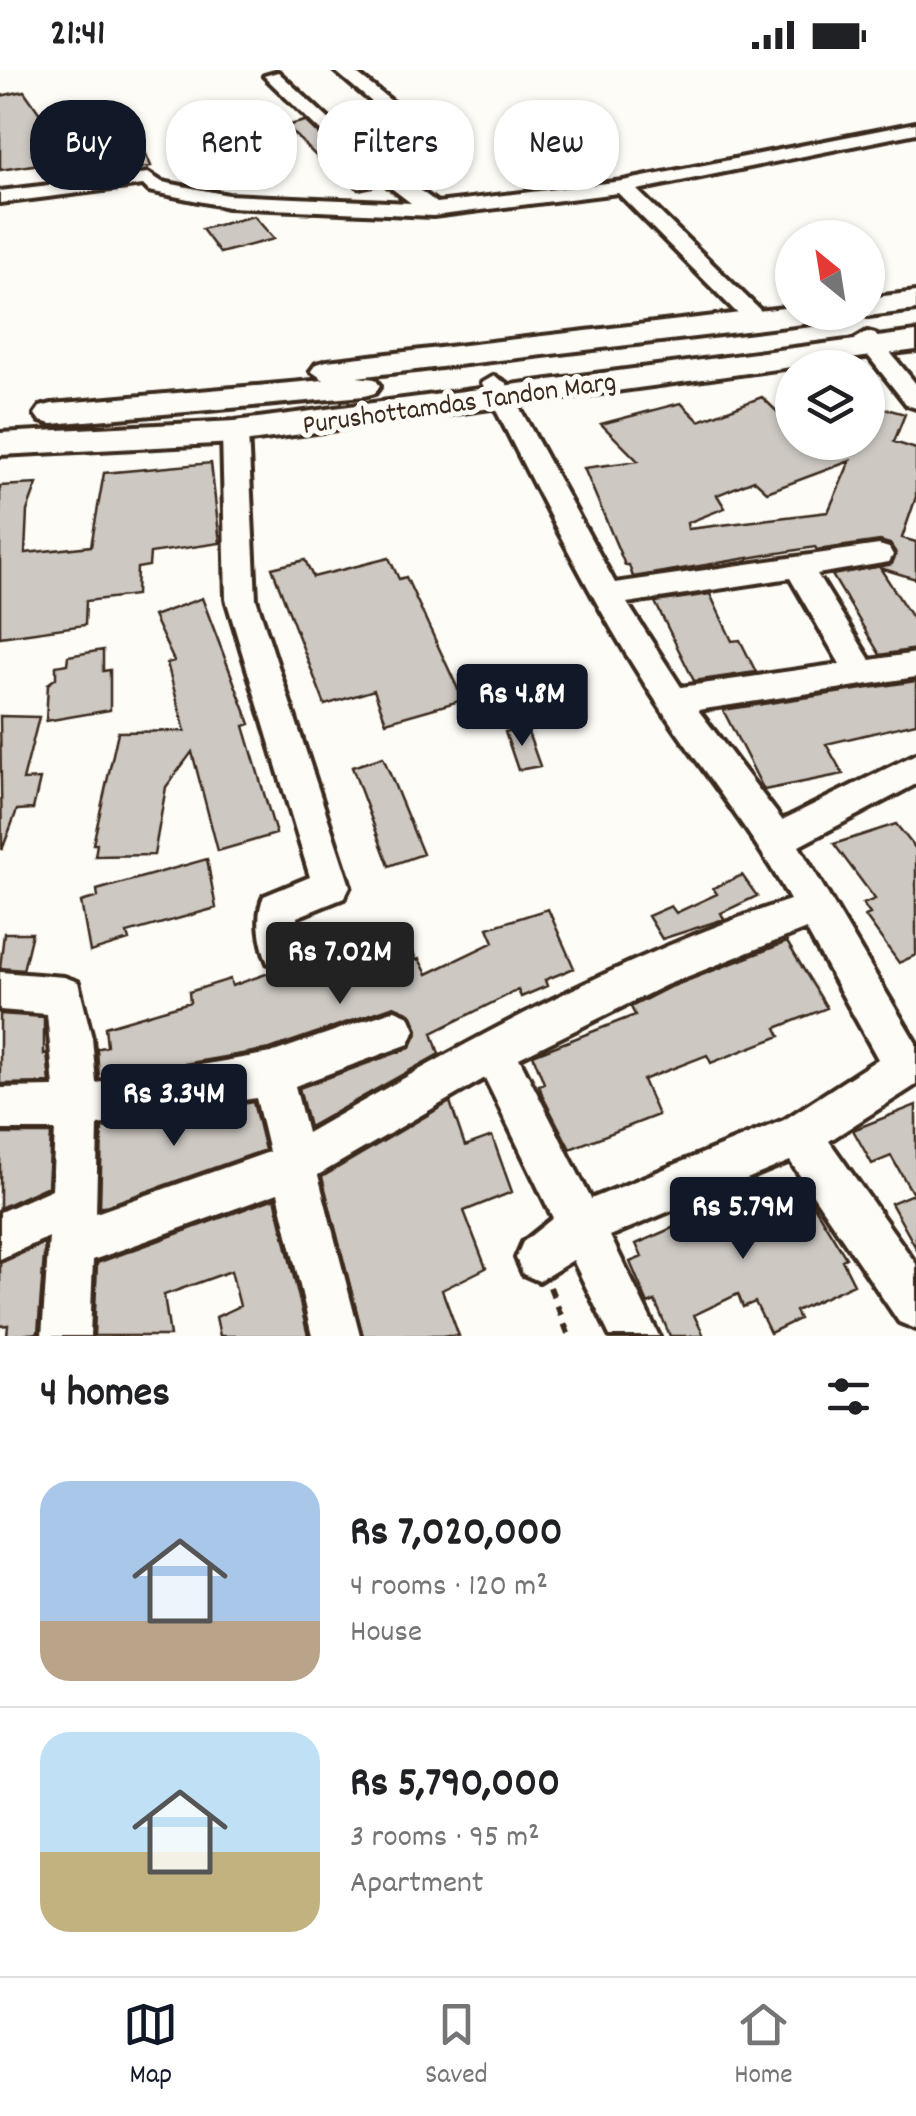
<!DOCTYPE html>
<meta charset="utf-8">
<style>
body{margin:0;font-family:Dekko,sans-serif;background:#f6f6f6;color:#202124;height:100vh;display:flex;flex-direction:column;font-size:38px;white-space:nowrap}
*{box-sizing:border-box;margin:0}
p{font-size:32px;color:#757577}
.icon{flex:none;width:55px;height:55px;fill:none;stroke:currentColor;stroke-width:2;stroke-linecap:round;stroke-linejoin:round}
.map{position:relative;height:1266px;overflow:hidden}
.sheet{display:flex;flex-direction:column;background:#fff;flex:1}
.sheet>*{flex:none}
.top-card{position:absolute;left:30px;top:30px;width:858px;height:90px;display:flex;gap:20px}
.needle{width:65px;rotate:330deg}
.fabs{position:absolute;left:775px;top:150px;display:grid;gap:20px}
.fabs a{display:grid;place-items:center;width:110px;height:110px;border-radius:50%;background:#fff;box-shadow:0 2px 8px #0004;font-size:50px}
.price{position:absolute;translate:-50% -85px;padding:0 22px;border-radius:10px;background:#111827;color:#fff;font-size:32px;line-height:65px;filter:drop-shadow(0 2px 5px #0008)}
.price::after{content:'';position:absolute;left:50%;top:60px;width:30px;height:22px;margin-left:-15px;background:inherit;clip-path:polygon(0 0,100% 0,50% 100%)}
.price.selected{background:#222;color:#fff}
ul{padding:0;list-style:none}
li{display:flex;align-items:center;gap:30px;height:250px;padding:0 40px}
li+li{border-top:2px solid #e0e0e0}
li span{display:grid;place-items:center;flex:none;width:280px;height:200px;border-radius:30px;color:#555}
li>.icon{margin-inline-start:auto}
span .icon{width:120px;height:120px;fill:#fffc;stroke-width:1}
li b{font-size:42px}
h2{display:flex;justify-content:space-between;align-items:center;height:120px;padding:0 40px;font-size:42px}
.tag{padding:0 35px;border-radius:40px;background:#fff;box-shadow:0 2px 8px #0004;font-size:35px;line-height:90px}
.tag.selected{background:#111827;color:#fff}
.status{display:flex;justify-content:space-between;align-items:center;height:70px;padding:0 50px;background:#fff;direction:ltr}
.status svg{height:28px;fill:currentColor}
.tabs{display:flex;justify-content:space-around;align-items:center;height:140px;border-top:2px solid #e0e0e0;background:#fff;font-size:28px;color:#757577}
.tabs a{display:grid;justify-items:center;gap:5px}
.tabs .selected{color:#111827}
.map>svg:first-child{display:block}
.building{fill:#cdc8c2;stroke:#3b2a1e;stroke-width:2.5;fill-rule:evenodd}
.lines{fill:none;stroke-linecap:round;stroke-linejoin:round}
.minor-casing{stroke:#3b2a1e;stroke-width:8}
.major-casing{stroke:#3b2a1e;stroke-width:8}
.path{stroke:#3b2a1e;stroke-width:6;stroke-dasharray:10 10;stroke-linecap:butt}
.minor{fill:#fdfcf7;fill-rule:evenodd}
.major{fill:#fdfcf7;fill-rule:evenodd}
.labels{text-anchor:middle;stroke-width:10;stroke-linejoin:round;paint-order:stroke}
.far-street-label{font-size:28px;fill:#3b2a1e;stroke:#fdfcf7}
</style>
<div class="status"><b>21:41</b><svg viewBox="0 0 49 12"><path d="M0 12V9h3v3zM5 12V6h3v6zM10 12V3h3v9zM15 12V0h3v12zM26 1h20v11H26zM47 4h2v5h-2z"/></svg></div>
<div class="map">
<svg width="916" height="1266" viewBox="0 0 916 1266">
<rect width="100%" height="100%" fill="#fdfcf7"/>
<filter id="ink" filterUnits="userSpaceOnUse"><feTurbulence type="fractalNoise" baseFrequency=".01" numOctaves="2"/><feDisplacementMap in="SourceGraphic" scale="20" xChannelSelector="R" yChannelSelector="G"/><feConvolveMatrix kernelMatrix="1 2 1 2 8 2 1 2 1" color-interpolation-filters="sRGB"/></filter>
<g filter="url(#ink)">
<path class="building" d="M24,21L64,78L137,63L151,96L91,106L87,96L56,101L53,92L0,100V26Z
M305,51L335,80L381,115L358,120L344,104L336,106L286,56Z
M254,146L274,169L220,183L202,159Z
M762,327L792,356V372H868V334L905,344L894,372L916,379V427L902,468L916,472V509L880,498L916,554V579L880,585L832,505L892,494L896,483L890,474L880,471L817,480L815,477L633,507L629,495H625L584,398L638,391L601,354L681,333L699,351ZM850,391L828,442L688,459L687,453L725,438L717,425L754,410L767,422Z
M211,393L220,473L150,483L149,496L137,498L136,525L86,531L85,555L0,567V416L37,414L27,441L25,483L91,476L104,403Z
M389,488L399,509L406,507L463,630L386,652L374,620L325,635L272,498L305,490L313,507Z
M710,524L732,571L740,570L756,602L694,611L655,532Z
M202,528L250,654L244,656L276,764L218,781L192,682L166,717L154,785L95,786L97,774H93L118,662L185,661L167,593L174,591L153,546Z
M103,580V601L110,600V640L46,651L48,614L56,608V596L67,594L68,586Z
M916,611V653L826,674L843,704L764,720L723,640Z
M0,646L39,647L23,710L40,709L33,739L17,740L2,780Z
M526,657L540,696L518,700L505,662Z
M383,687L423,784L389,796L352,697Z
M896,754L916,779V885L899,893L865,846L870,844L863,834L875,829L834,774Z
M207,789L216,838L127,863L129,870L90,882L81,832L98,827L97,820Z
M742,805L757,826L721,843L724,849L662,869L648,846L671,836L676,843L717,824L713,818Z
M548,839L574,898L545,910L547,916L521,927L518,920L432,963L439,984L309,1057L299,1018L410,978L418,961L410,943L394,936L270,979L99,1009L97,979L107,976L105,957L190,932L189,922L230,909L232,916L277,900L283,902L332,879L335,886L405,861L416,890L419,889L427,904L494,872L488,858Z
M4,863H32L23,900L0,898Z
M787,872L827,938L776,958L780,966L711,993L707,985L643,1010L658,1045L570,1079L543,1027L539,1015L544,1013L533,985L635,945L631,937L668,918Z
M0,944L44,947V984L47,983L50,1013L0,1014Z
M253,1032L265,1080L100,1138L102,1058Z
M450,1032L465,1076L492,1066L512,1122L464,1141L486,1198L442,1220L459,1266H363L322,1107Z
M916,1035V1178L891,1133L913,1124L891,1086L872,1094L853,1060Z
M0,1064H51L48,1116L0,1138Z
M802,1116L846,1188L842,1190L854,1214L795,1241L799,1249L770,1263L755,1232L743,1237L738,1224L694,1245L704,1266H670L655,1231L648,1234L630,1192L642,1187L636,1174L749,1124L751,1129L758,1126L762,1133Z
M275,1128L308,1266H220L216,1247L240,1236L231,1201L164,1225L170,1266H94L97,1193Z
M45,1173L38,1263L7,1266L8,1255L0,1256V1193Z"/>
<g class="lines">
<g class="minor-casing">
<path id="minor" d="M334,0H352L419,53V61L359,75L437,133L623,111L916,53V63L637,120L767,247L771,252L767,257H751L618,123L433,146L228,137L149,121L143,115L0,133V121L148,103L162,112L228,125L411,133L337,77L264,6L278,2L348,67L399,55Z
M867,262L875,264L916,314V338L907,335L855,269Z
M494,306L506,313L615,513L879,475L889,478L893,485L889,492L817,504L870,590L916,583V607L698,640L782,750L916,684V714L799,776L916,973V1015L829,1071L916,1194V1259L899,1252L790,1091L610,1166L659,1266H610L573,1190L539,1211L523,1204L516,1188L523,1172L553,1148L485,1008L318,1105L360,1266H312L278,1123L93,1190L90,1266H42L49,1167L0,1189V1142L52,1119L55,1060H0V1018L54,1017L47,944L0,940V902L64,907L78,912L92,968L96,1013L271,983L395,940L409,946L415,960L409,974L295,1016L307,1063C463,974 619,886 790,830C753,762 704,704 662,640C593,537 539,423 482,313ZM790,508L840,594L681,617L627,533ZM806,859L878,989L784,1050L591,1129L519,988L666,915ZM256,1028L269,1082L96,1143L98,1055Z
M235,354L248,362L256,529L350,816L344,828L297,847L301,880L296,893L282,898L268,893C260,873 255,846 264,826L310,807L226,529L222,362Z"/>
</g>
<g class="major-casing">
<path id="major" d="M916,222V240L868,246L857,242H868V228Z
M792,237V242H844L840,248L829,251L357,307L375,309L380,316L375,323L364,326L52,354L40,351L35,344L40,337L52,334L324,310L311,301L316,294L327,291Z
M916,262V280L235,373L0,385V363L235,351Z"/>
</g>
<path class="path" d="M550,1217L569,1266"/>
<use href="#minor" class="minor"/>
<use href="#major" class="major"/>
</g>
</g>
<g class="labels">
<g class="far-street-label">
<text transform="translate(459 331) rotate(-8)" y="10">Purushottamdas Tandon Marg</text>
</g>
</g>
</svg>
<div class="fabs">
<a><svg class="needle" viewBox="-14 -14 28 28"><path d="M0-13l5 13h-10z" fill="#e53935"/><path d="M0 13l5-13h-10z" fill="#757577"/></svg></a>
<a><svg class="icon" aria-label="layers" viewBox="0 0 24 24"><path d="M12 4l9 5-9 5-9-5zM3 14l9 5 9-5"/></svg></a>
</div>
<b class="price" style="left:522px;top:679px">Rs 4.8M</b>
<b class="price selected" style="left:340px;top:937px">Rs 7.02M</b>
<b class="price" style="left:174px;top:1079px">Rs 3.34M</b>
<b class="price" style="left:743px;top:1192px">Rs 5.79M</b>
<div class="top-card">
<a class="tag selected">Buy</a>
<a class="tag">Rent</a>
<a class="tag">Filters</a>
<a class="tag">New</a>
</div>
</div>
<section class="sheet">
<h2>4 homes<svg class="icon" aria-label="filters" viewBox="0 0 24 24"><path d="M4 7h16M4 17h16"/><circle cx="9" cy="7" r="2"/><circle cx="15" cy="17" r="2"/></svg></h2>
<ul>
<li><span style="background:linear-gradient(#a9c7e8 70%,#b9a48a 0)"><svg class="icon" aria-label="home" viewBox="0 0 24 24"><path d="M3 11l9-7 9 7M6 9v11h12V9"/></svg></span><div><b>Rs 7,020,000</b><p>4 rooms · 120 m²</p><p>House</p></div></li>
<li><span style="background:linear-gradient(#bfe0f5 60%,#c2b280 0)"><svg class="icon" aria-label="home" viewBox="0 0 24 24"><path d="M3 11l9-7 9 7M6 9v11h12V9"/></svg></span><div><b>Rs 5,790,000</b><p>3 rooms · 95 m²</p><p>Apartment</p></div></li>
</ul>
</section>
<nav class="tabs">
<a class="selected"><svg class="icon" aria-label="map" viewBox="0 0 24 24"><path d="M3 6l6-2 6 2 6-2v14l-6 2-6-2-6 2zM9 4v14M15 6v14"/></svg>Map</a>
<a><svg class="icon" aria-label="saved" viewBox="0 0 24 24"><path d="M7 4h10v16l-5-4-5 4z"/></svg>Saved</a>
<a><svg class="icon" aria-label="home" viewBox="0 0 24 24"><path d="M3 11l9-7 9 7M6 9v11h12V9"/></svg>Home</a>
</nav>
